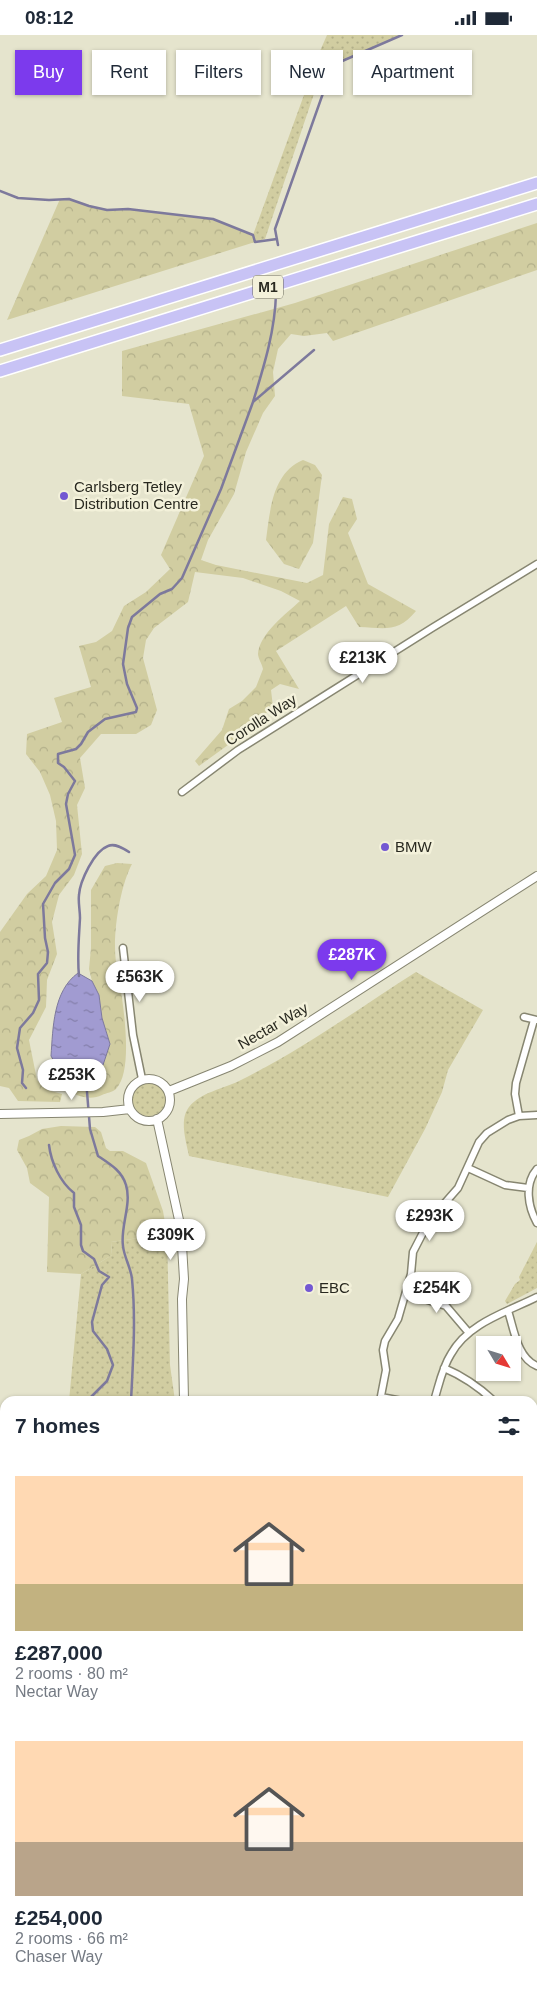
<!DOCTYPE html>
<meta charset="utf-8">
<style>
body{margin:0;font-family:Helvetica,sans-serif;background:#f6f6f7;color:#1f2937;height:100vh;display:flex;flex-direction:column;font-size:19px;white-space:nowrap}
*{box-sizing:border-box;margin:0}
p{font-size:16px;color:#747a83}
.icon{flex:none;width:28px;height:28px;fill:none;stroke:currentColor;stroke-width:2;stroke-linecap:round;stroke-linejoin:round}
.map{position:relative;flex:1;overflow:hidden}
.drawer{position:absolute;left:0px;top:1361px;width:538px;height:601px;display:flex;flex-direction:column;background:#fff;border-radius:15px 15px 0 0;box-shadow:0 1px 4px #0004}
.drawer>*{flex:none}
.guide{position:absolute;left:15px;top:15px;width:508px;height:45px;display:flex;gap:10px}
.needle{width:32px;rotate:128deg}
.controls{position:absolute;left:476px;top:1301px;display:grid;gap:10px}
.controls a{display:grid;place-items:center;width:45px;height:45px;border-radius:0px;background:#fff;box-shadow:0 1px 4px #0004;font-size:25px}
.price{position:absolute;translate:-50% -42px;padding:0 11px;border-radius:18px;background:#fff;color:#222;font-size:16px;line-height:32px;filter:drop-shadow(0 1px 2px #0008)}
.price::after{content:'';position:absolute;left:50%;top:30px;width:15px;height:11px;margin-left:-8px;background:inherit;clip-path:polygon(0 0,100% 0,50% 100%)}
.price.current{background:#7c3aed;color:#fff}
ul{padding:0;list-style:none}
li{display:grid;align-content:center;gap:10px;height:265px;padding:0 15px}
li span{display:grid;place-items:center;height:155px;border-radius:0px;color:#555}
li>.icon{margin-inline-start:auto}
span .icon{width:90px;height:90px;fill:#fffc;stroke-width:1}
li b{font-size:21px}
h2{display:flex;justify-content:space-between;align-items:center;height:60px;padding:0 15px;font-size:21px}
.tag{padding:0 18px;border-radius:0px;background:#fff;box-shadow:0 1px 4px #0004;font-size:18px;line-height:45px}
.tag.current{background:#7c3aed;color:#fff}
.status{display:flex;justify-content:space-between;align-items:center;height:35px;padding:0 25px;background:#fff;direction:ltr}
.status svg{height:14px;fill:currentColor}
.map>svg:first-child{display:block}
.grass{fill:url(#grass-dots)}
.forest{fill:url(#forest-crowns)}
.water{fill:url(#water-ripples);stroke:#7d799c}
.lines{fill:none;stroke-linecap:round;stroke-linejoin:round}
.stream{stroke:#7d799c;stroke-width:2.5}
.minor-casing{stroke:#878671;stroke-width:9}
.tertiary-casing{stroke:#878671;stroke-width:10}
.motorway-casing{stroke:#fff;stroke-width:14}
.minor{stroke:#fff;stroke-width:6}
.tertiary{stroke:#fff;stroke-width:8}
.motorway{stroke:#c8c3f5;stroke-width:11}
.poi-dot{fill:#7358d2;stroke:#f3f1da;stroke-width:2}
.labels{text-anchor:middle;stroke-width:5;stroke-linejoin:round;paint-order:stroke}
.shield{fill:#f3f1da;stroke:#666558;stroke-width:1}
.shield-label{font-size:14px;font-weight:bold;fill:#292920}
.poi-label{font-size:15px;fill:#292920;stroke:#f3f1da;text-anchor:start}
.street-label{font-size:15px;fill:#292920;stroke:#f3f1da}
</style>
<div class="status"><b>08:12</b><svg viewBox="0 0 49 12"><path d="M0 12V9h3v3zM5 12V6h3v6zM10 12V3h3v9zM15 12V0h3v12zM26 1h20v11H26zM47 4h2v5h-2z"/></svg></div>
<div class="map">
<svg width="537" height="1962" viewBox="0 0 537 1962">
<defs>
<pattern id="grass-dots" width="8" height="8" patternUnits="userSpaceOnUse" patternTransform="scale(1.25)"><rect width="8" height="8" fill="#d1cda1"/><path d="M2 2h.1M6 6h.1" fill="none" stroke="#b3b08a" stroke-width="1.8" stroke-linecap="round"/></pattern>
<pattern id="forest-crowns" width="20" height="18" patternUnits="userSpaceOnUse" patternTransform="scale(1.25)"><rect width="20" height="18" fill="#d1cda1"/><path d="M2 6a3 3 0 1 1 6 0M12 15a3 3 0 1 1 6 0" fill="none" stroke="#b3b08a"/></pattern>
<pattern id="water-ripples" width="26" height="14" patternUnits="userSpaceOnUse" patternTransform="scale(1.25)"><rect width="26" height="14" fill="#a19bd1"/><path d="M2 4q2-2 4 0t4 0M15 11q2-2 4 0t4 0" fill="none" stroke="#837ea9"/></pattern>
</defs>
<rect width="100%" height="100%" fill="#e5e4cd"/>
<path class="grass" d="M327,0H402L322,35L265,204L255,207L253,200L320,16Z
M416,937L483,975L448,1035L442,1057L425,1094L388,1162L189,1121C186,1106 179,1085 189,1072C201,1057 223,1054 239,1046C302,1015 358,974 416,937Z
M132 1064a17 17 0 1 1 34 0a17 17 0 1 1-34 0Z
M167,1199L170,1330L175,1366H69L81,1239L112,1220L111,1207Z
M537,1207V1253L507,1269L505,1266L515,1249L520,1245L519,1242Z
M5,1572V1763L0,1760V1581Z
M77,1958H193L190,1962H77Z
M257,1958H483V1962H256Z"/>
<path class="forest" d="M60,164H69L89,171L107,175L128,174L213,184L253,200L255,207L7,285Z
M537,188V235L333,306L327,298L304,301L291,299L278,314L273,337L275,361L263,378L246,417L234,459L208,505L201,525L216,530L307,548L323,540L329,489L343,462L352,464L357,484L348,498L368,549L416,576C398,598 385,593 359,592L346,571L276,616L299,654L280,649L271,655L273,672L239,702L199,731L195,726L222,695L229,674L242,666L256,652L263,634C262,629 258,623 258,619C259,599 287,578 300,566L281,556L243,543L195,537L188,567L154,593L146,605L143,623L157,675L151,690L136,699H101L80,723L85,753L77,770L82,819L74,840L59,860L52,887L57,919L47,945L46,972L29,1005L37,1045L51,1056L62,1059L60,1067L18,1066L9,1053L0,1051V897L27,859L46,841L57,815L56,786L50,760L40,737L26,719L27,699L62,687L54,663L91,652L79,611L96,607L112,596L124,571L146,557L170,534L161,520L204,421L189,369L122,361V316L295,268Z
M303,425L315,430L322,440L313,508L299,534L284,529L266,505C270,476 272,438 303,425Z
M117,828L132,829C119,853 110,911 118,936C122,963 135,1034 116,1054C113,1057 106,1058 102,1060C90,1066 76,1061 66,1054L69,1036L91,1035L110,1009L102,983L99,960L92,946L89,934L91,913V855L105,831Z
M61,1091L95,1092L101,1097L106,1113L110,1116H123L146,1128L163,1176L167,1199L111,1207L112,1220L81,1239L47,1237L49,1162L30,1148L27,1133L17,1115L19,1105L29,1101L42,1094Z
M537,1491V1962H483V1958H532V1496Z
M0,1785L5,1788V1882L0,1901Z"/>
<path class="water" d="M78,938L92,946L99,960L102,983L110,1009L103,1030C91,1034 73,1040 61,1034C57,1031 53,1025 51,1021C53,993 53,956 78,938Z
M533,1580L537,1581V1767L533,1774Z"/>
<g class="lines">
<path class="stream" d="M0,156L18,163L49,165L69,164L89,171L107,175L128,174L213,184L253,200L255,207L277,204
M278,210L275,194L333,30L402,0
M253,367C264,331 275,296 276,259
M79,941C77,922 79,903 80,883C80,875 78,867 79,860C80,846 94,816 108,811C115,808 123,813 129,817
M85,1032L90,1094L98,1121C110,1129 122,1136 126,1150C132,1169 120,1192 123,1211C124,1222 131,1233 132,1244C136,1284 133,1326 131,1366
M26,1053L22,1048L23,1035L17,1013L20,993L33,978L39,965L38,939L47,928L48,917L45,903L43,869L55,848L69,834L75,820L66,769L68,759L75,746L64,732L58,728V719L76,714L81,709L88,697L105,684L136,677L137,673L127,649L123,629L128,593L132,582L160,559L172,554L182,543L221,454L253,367L314,315
M49,1110C51,1127 60,1147 74,1158V1172L81,1190V1210L83,1216L94,1224L99,1236L109,1242L102,1250L92,1287L93,1296L107,1314L113,1330L107,1346L91,1362V1366
M0,1702L5,1704
M310,1962L314,1958
M384,1962L391,1958"/>
<g class="minor-casing">
<path id="minor" d="M182,757L238,715L432,593L537,529
M123,913L133,1000L142,1044
M524,982L537,985
M519,1081L515,1059L516,1048L534,985
M468,1133L505,1150L528,1153
M537,1134C524,1149 528,1172 537,1188
M406,1258L446,1271L469,1298
M508,1276C514,1294 517,1323 537,1331
M444,1333C463,1341 479,1352 494,1366
M381,1362L402,1366
M380,1366L386,1335L383,1315L385,1306L398,1284L411,1239L413,1217L429,1186L458,1153L479,1107L487,1098L508,1085L519,1081L537,1080
M434,1366C439,1350 442,1333 451,1319C468,1288 507,1277 537,1262
M532,1381L537,1379"/>
</g>
<g class="tertiary-casing">
<path id="tertiary" d="M128 1065a21 21 0 1 1 42 0a21 21 0 1 1-42 0Z
M169,1056L231,1031L278,1007L537,841
M0,1079L103,1077L130,1074
M157,1084L181,1194L184,1244L182,1264L184,1366
M0,1953L5,1925
M4,1962L5,1953"/>
</g>
<g class="motorway-casing">
<path id="motorway" d="M0,315L537,148
M0,336L537,169"/>
</g>
<use href="#minor" class="minor"/>
<use href="#tertiary" class="tertiary"/>
<use href="#motorway" class="motorway"/>
</g>
<g class="poi-dot">
<circle cx="64" cy="461" r="5"/>
<circle cx="385" cy="812" r="5"/>
<circle cx="309" cy="1253" r="5"/>
</g>
<g class="labels">
<rect class="shield" x="253" y="240.5" width="30" height="23" rx="4"/>
<g class="shield-label">
<text x="268" y="257">M1</text>
</g>
<g class="poi-label">
<text x="74" y="457">Carlsberg Tetley<tspan x="74" dy="17">Distribution Centre</tspan></text>
<text x="395" y="817">BMW</text>
<text x="319" y="1258">EBC</text>
</g>
<g class="street-label">
<text transform="translate(261 685) rotate(-33)" y="5">Corolla Way</text>
<text transform="translate(273 991) rotate(-30)" y="5">Nectar Way</text>
</g>
</g>
</svg>
<div class="controls">
<a><svg class="needle" viewBox="-14 -14 28 28"><path d="M0-13l5 13h-10z" fill="#e53935"/><path d="M0 13l5-13h-10z" fill="#747a83"/></svg></a>
</div>
<b class="price" style="left:363px;top:649px">£213K</b>
<b class="price current" style="left:352px;top:946px">£287K</b>
<b class="price" style="left:140px;top:968px">£563K</b>
<b class="price" style="left:72px;top:1066px">£253K</b>
<b class="price" style="left:430px;top:1207px">£293K</b>
<b class="price" style="left:171px;top:1226px">£309K</b>
<b class="price" style="left:437px;top:1279px">£254K</b>
<div class="guide">
<a class="tag current">Buy</a>
<a class="tag">Rent</a>
<a class="tag">Filters</a>
<a class="tag">New</a>
<a class="tag">Apartment</a>
</div>
<section class="drawer">
<h2>7 homes<svg class="icon" aria-label="filters" viewBox="0 0 24 24"><path d="M4 7h16M4 17h16"/><circle cx="9" cy="7" r="2"/><circle cx="15" cy="17" r="2"/></svg></h2>
<ul>
<li><span style="background:linear-gradient(#ffd9b3 70%,#c2b280 0)"><svg class="icon" aria-label="home" viewBox="0 0 24 24"><path d="M3 11l9-7 9 7M6 9v11h12V9"/></svg></span><div><b>£287,000</b><p>2 rooms · 80 m²</p><p>Nectar Way</p></div></li>
<li><span style="background:linear-gradient(#ffd9b3 65%,#b9a48a 0)"><svg class="icon" aria-label="home" viewBox="0 0 24 24"><path d="M3 11l9-7 9 7M6 9v11h12V9"/></svg></span><div><b>£254,000</b><p>2 rooms · 66 m²</p><p>Chaser Way</p></div></li>
</ul>
</section>
</div>
